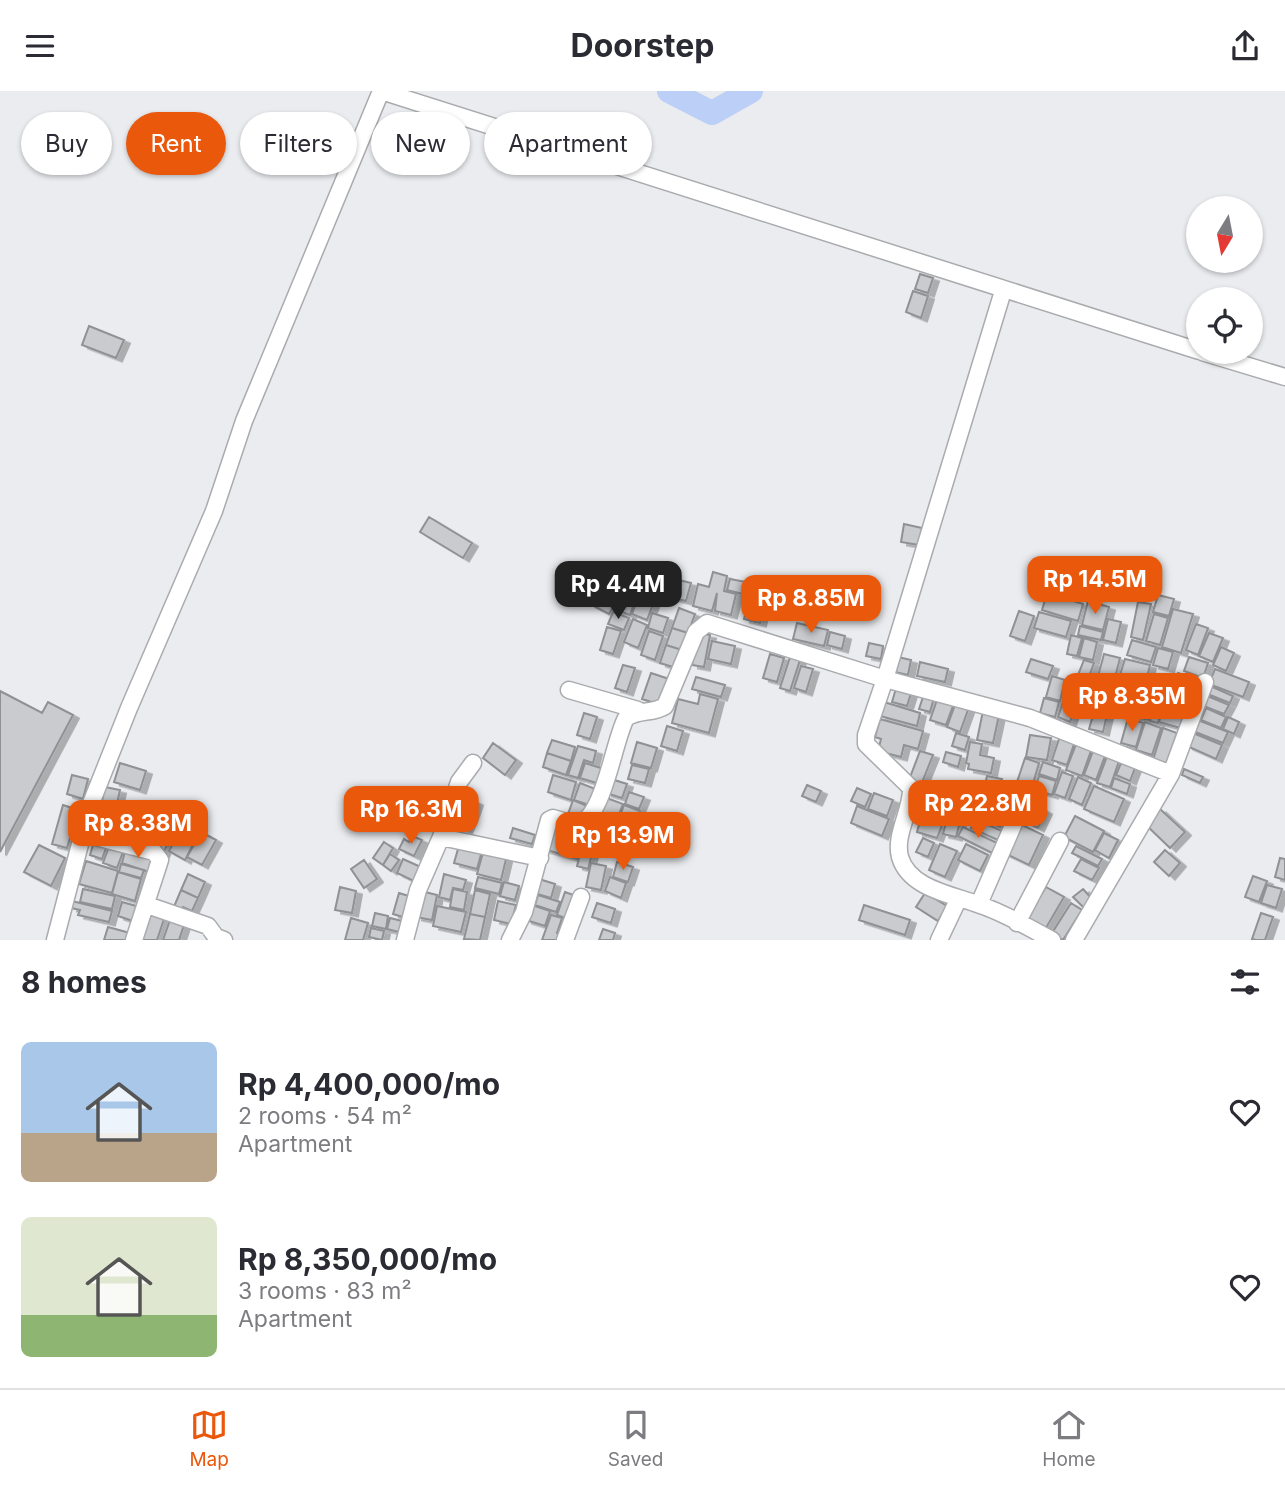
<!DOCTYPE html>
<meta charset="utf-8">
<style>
body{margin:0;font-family:Inter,sans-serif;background:#f2f2f3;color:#2b2b33;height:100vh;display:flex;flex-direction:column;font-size:26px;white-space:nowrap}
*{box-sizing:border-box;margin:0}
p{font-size:23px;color:#7c7c81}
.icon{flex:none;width:38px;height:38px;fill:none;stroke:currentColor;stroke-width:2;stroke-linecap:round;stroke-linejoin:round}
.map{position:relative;height:849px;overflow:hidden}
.panel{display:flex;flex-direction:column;background:#fff;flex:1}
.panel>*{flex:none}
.guide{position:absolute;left:21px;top:21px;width:700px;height:63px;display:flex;gap:14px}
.needle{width:46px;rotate:190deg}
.buttons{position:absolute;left:1186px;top:105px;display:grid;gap:14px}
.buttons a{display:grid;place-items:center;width:77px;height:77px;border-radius:50%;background:#fff;box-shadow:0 2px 5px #0004;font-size:35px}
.price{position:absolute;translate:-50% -60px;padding:0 16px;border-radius:14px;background:#ea580c;color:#fff;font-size:23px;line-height:46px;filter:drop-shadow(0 2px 4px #0008)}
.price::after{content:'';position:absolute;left:50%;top:42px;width:21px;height:16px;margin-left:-10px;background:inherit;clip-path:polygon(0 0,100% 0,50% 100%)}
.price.on{background:#222;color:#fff}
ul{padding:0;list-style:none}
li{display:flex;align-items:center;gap:21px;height:175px;padding:0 21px}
li span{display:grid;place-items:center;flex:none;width:196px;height:140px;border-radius:10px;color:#555}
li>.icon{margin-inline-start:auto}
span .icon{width:84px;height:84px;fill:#fffc;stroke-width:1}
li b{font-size:30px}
h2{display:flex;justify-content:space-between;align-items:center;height:84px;padding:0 21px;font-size:30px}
.pill{padding:0 24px;border-radius:32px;background:#fff;box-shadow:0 2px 5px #0004;font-size:24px;line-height:63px}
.pill.on{background:#ea580c;color:#fff}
header{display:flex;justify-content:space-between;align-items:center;height:91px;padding:0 21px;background:#fff;font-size:32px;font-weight:700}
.tabs{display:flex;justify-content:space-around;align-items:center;height:98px;border-top:2px solid #e1e1e2;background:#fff;font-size:19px;color:#7c7c81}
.tabs a{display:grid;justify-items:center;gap:4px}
.tabs .on{color:#ea580c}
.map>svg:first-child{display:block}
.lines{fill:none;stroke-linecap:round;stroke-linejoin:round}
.river{stroke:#bccff6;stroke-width:24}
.building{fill:#c9cbce;stroke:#8f9194;stroke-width:2;filter:url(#shadow)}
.minor-casing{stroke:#aaabae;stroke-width:19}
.minor{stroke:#fff;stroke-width:16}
</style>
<header><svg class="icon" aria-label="menu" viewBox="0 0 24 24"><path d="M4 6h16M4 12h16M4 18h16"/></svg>Doorstep<svg class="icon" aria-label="share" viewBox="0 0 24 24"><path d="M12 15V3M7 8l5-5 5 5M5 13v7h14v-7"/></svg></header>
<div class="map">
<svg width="1285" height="849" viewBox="0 0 1285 849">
<defs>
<filter id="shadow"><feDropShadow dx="6" dy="3.5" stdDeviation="0" flood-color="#0004"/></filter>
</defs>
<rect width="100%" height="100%" fill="#eaecef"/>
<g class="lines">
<path class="river" d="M669,0L712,22L751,0"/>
</g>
<path class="building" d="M920,183L933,187L928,202L915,198Z
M913,200L928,205L921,227L906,221Z
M89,235L124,249L116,267L82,254Z
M429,426L472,452L463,467L420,441Z
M904,433L922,437L919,454L901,451Z
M713,481L727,485L724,500L736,503L731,524L715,520L717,502L712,520L693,515L698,493L709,496Z
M675,488L691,492L686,510L670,506Z
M730,488L746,491L743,503L727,499Z
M753,495L768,498L760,532L744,528Z
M599,497L618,508L609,523L590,513Z
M1047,502L1083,513L1078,530L1042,519Z
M621,504L635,509L630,524L616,519Z
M1158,504L1174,508L1169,525L1153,521Z
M638,507L653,513L647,529L632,523Z
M1088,510L1109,516L1103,539L1082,534Z
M1138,511L1151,513L1143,549L1131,546Z
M679,517L695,523L688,542L672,537Z
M1173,518L1193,523L1181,562L1162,556Z
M1019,520L1034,525L1025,550L1010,545Z
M613,521L629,527L624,539L608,533Z
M1039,521L1071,530L1066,546L1034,537Z
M652,522L668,527L663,542L648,537Z
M1154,523L1168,527L1160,554L1146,550Z
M633,528L647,534L638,557L624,551Z
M1108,528L1121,531L1116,552L1103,549Z
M797,532L828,539L824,555L793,548Z
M1196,533L1208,537L1198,564L1186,559Z
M1080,535L1103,541L1101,549L1078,544Z
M607,536L621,540L613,563L600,559Z
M672,537L688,542L682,559L666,554Z
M649,540L663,545L655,569L641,564Z
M830,541L845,545L842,558L827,554Z
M698,542L710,544L704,576L692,574Z
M1209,542L1223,547L1213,571L1199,565Z
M1071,544L1082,547L1077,565L1067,563Z
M1084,547L1097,551L1093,569L1079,566Z
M1132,549L1156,556L1151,571L1127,564Z
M712,550L735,555L731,573L708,568Z
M869,552L883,555L881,568L866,565Z
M666,554L682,559L676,577L660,572Z
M1221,556L1234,562L1226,580L1213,574Z
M1158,557L1173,561L1168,578L1153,574Z
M770,563L784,567L777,591L763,587Z
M1104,563L1120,567L1113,594L1097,589Z
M790,566L800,569L790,600L780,597Z
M898,566L911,569L908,584L895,581Z
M1189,566L1208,572L1203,587L1184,580Z
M1031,568L1053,575L1048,588L1026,581Z
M1125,568L1150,574L1146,591L1120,584Z
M1084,569L1094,572L1088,588L1078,584Z
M920,571L948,578L945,591L917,585Z
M623,574L635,577L627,601L615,597Z
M801,575L813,578L806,601L794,597Z
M1215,578L1249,591L1243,606L1209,593Z
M651,582L672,589L664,615L642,608Z
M1178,582L1199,589L1194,603L1173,596Z
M1052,585L1065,589L1060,610L1046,606Z
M696,586L725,594L721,606L692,598Z
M1070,590L1083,594L1070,631L1058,626Z
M1097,593L1115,598L1110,619L1092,614Z
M897,594L912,599L907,615L892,611Z
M1208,594L1233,605L1230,612L1205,602Z
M1172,598L1190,604L1185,619L1167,613Z
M0,600L42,622L48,611L73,624L0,761Z
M925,600L935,603L930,621L919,618Z
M1139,602L1156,606L1149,629L1133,625Z
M700,603L718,608L709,642L672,632L678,608L698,613Z
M1205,604L1229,614L1224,623L1201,614Z
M938,606L954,612L946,634L930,629Z
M1044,607L1059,611L1055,626L1040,622Z
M884,611L920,622L917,635L880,625Z
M956,611L969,616L960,641L947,636Z
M1155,612L1162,614L1158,632L1150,630Z
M1164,614L1189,621L1184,638L1159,631Z
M1206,617L1226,626L1221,637L1201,629Z
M983,620L999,624L993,652L977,649Z
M1094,621L1107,624L1103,641L1089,638Z
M584,622L597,626L590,648L577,644Z
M1228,626L1239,631L1234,643L1223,638Z
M1128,627L1143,632L1136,656L1121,652Z
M880,628L923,640L918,658L904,654L901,666L878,660L881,648L875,646Z
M1198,629L1228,641L1223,652L1193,640Z
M1145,631L1161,637L1152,664L1136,659Z
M667,635L683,640L677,660L661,655Z
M1163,637L1177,642L1166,674L1153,669Z
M956,642L969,646L965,659L952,655Z
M1061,642L1076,647L1067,674L1052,669Z
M1193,642L1222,654L1216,668L1187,655Z
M1030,644L1051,647L1047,669L1026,666Z
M552,649L575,656L571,670L547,662Z
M637,651L657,657L651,677L631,672Z
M970,651L982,653L980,664L994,667L991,682L968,678L969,673L966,672Z
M1077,651L1092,657L1082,685L1066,679Z
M493,652L516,669L505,684L483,667Z
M578,655L596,660L593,672L584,669L578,687L568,684Z
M920,660L933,664L921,694L909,689Z
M1093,660L1105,665L1096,689L1084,684Z
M946,661L961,665L958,676L943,671Z
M547,662L571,670L566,684L543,676Z
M1108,663L1120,667L1110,696L1097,692Z
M1025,667L1039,672L1032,696L1017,691Z
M1043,671L1060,677L1057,689L1039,683Z
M120,672L146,680L140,699L114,691Z
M585,672L604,678L600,693L580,687Z
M1121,672L1135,677L1130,690L1116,684Z
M632,674L649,678L645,692L628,688Z
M1184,678L1203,686L1200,692L1182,684Z
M1062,681L1073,685L1065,707L1054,703Z
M72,684L88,688L83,708L67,703Z
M553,684L576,691L571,709L548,701Z
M987,685L1002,688L1001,692L1023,702L1015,719L996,711L994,722L979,719Z
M1039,685L1056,690L1052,704L1035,699Z
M1078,686L1091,692L1082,714L1069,708Z
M1114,687L1130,693L1127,703L1111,697Z
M611,688L627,693L622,707L606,702Z
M929,691L947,696L944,704L926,699Z
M580,692L598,699L592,715L574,709Z
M807,694L821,700L816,711L802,705Z
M1094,695L1124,708L1114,731L1084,718Z
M105,696L120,699L116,717L101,714Z
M857,697L871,703L865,716L851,710Z
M924,699L948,707L944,721L919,713Z
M629,701L644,706L639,718L625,713Z
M874,702L893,709L887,725L868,718Z
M463,705L477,711L474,720L459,714Z
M952,705L977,714L972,729L947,720Z
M604,706L623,713L617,728L598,720Z
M573,709L587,715L581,731L567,726Z
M163,711L179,717L175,726L159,719Z
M1029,711L1046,720L1038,737L1020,728Z
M63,714L78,719L67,757L52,753Z
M459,714L474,720L466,739L451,733Z
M624,714L640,720L635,734L619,728Z
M857,715L889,728L882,745L851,732Z
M922,716L941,722L939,729L920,723Z
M1160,718L1185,741L1170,757L1145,733Z
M140,720L155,725L152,735L137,731Z
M982,720L1003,729L1000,736L979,727Z
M120,723L133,727L127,746L115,742Z
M160,723L177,730L163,763L146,756Z
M948,724L961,727L956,746L943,743Z
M1075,725L1104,740L1093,761L1064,746Z
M921,727L942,734L937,747L917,741Z
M975,728L1002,740L998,749L971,737Z
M137,731L152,735L146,756L131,752Z
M184,732L200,740L185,769L169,760Z
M1018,732L1043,744L1029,774L1004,762Z
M552,735L574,742L571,752L581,756L577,768L544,758Z
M963,736L997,752L992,762L958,745Z
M513,737L535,744L532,753L510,747Z
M201,741L216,749L202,774L187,766Z
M1104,742L1118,749L1109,767L1095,759Z
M412,745L422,749L414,765L399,758L404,748L409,751Z
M95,747L108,751L102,768L90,764Z
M923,747L934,752L928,766L916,761Z
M384,751L393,757L383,774L373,767Z
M460,751L483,756L477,778L454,772Z
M110,753L124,758L117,777L103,772Z
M940,753L957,760L945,786L929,779Z
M966,753L988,764L980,780L958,769Z
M39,754L65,767L51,795L24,781Z
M1076,755L1102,768L1098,775L1072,762Z
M582,756L593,759L588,778L577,775Z
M126,757L154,766L149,781L122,772Z
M484,758L507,764L501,789L477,783Z
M1165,759L1180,772L1169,785L1154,771Z
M390,763L399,769L391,780L383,774Z
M1280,767L1285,768V789L1275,786Z
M403,768L423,777L416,791L397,782Z
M1081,768L1099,777L1092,789L1074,780Z
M364,769L377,788L364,797L351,778Z
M86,770L118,780L112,802L79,793Z
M617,771L633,776L628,791L613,786Z
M591,772L606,775L601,799L586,796Z
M121,773L144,779L141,787L119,781Z
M118,781L141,788L135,810L112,803Z
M188,783L205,791L198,807L181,799Z
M444,783L466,789L463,799L453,797L450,809L439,806Z
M1253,785L1267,790L1259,811L1245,806Z
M478,786L502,792L499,803L475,797Z
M610,786L626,792L621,807L605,800Z
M539,788L555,793L551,807L534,802Z
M504,791L519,795L515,809L500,805Z
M1267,794L1282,798L1276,817L1261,812Z
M340,796L356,800L352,822L335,819Z
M1046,796L1064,806L1043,842L1024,831Z
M83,798L115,805L112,818L80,811Z
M453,798L467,801L464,819L450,816Z
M1083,798L1093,809L1084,817L1073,806Z
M181,799L198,807L192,820L183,816L181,821L173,818Z
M475,799L490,803L485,826L470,823Z
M421,800L437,804L432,829L416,826Z
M565,801L579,806L571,829L557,824Z
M399,802L412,806L406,827L393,823Z
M925,802L947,815L938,830L916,816Z
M538,804L560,811L556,821L535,814Z
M72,810L112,820L109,831L78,824L80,819L71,817Z
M498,810L516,814L511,833L494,829Z
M122,811L140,816L136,831L118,825Z
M597,812L615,818L611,832L592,826Z
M1071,812L1082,819L1063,849L1052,842Z
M532,814L550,820L545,835L526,829Z
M864,814L910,829L905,844L859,829Z
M437,815L466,821L461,841L433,835Z
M151,821L165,825L157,849H142Z
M375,822L388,825L386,838L372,835Z
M1261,822L1273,826L1265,849H1256L1252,848Z
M470,823L485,826L480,849L464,848Z
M551,824L562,827L557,842L561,844L560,849H542Z
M171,826L185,831L179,849H163Z
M351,827L368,832L363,849H345Z
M390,827L406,831L403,842L387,838Z
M108,836L130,842L129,849H104Z
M371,837L384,840L382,849L369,846Z
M603,838L615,842L613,849H599Z"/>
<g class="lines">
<g class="minor-casing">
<path id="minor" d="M381,0L1199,260
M1003,200L885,588L1030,627L1171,683L1074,849
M1202,261L1285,286
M569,599L638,619
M1171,683L1205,591
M84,743L154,761L160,769L134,849
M441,746L459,691L473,672
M979,813L1028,700
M147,814L208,835L216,846L224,849
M1017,832L1060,750
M55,849L90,715L129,617L214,420L244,330L381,0
M405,849L418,799L441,746L540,767
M510,849L524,821L549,729L553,727L576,734C604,729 613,651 626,627C639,618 653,623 665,615L696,541L707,532L885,588L866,644V653L911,697C912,719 894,744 900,766C909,798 954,804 980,814C1005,822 1029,837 1052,849
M565,849L581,806
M939,849L958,809"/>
</g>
<use href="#minor" class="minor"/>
</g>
</svg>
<div class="buttons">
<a><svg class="needle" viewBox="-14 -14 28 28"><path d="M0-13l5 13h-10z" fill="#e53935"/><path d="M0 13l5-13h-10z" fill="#7c7c81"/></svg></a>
<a><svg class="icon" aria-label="locate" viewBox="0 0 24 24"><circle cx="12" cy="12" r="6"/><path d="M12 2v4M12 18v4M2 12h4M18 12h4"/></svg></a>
</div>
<b class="price" style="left:1095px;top:525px">Rp 14.5M</b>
<b class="price on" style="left:618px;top:530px">Rp 4.4M</b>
<b class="price" style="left:811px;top:544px">Rp 8.85M</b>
<b class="price" style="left:1132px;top:642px">Rp 8.35M</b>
<b class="price" style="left:978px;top:749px">Rp 22.8M</b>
<b class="price" style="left:411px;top:755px">Rp 16.3M</b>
<b class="price" style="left:138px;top:769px">Rp 8.38M</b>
<b class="price" style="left:623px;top:781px">Rp 13.9M</b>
<div class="guide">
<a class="pill">Buy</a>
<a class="pill on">Rent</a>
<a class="pill">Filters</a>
<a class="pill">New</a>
<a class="pill">Apartment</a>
</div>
</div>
<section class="panel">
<h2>8 homes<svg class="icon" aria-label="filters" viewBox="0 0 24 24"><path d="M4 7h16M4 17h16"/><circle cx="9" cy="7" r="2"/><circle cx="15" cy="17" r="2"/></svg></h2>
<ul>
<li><span style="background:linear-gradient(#a9c7e8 65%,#b9a48a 0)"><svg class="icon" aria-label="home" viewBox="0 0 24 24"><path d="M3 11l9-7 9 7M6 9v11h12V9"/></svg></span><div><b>Rp 4,400,000/mo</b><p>2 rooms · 54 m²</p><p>Apartment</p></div><svg class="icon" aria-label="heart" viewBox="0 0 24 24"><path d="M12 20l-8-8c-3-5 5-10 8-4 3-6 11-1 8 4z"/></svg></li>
<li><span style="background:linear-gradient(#dfe7d0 70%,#8fb573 0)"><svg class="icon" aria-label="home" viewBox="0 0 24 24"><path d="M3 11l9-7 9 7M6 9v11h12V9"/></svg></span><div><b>Rp 8,350,000/mo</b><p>3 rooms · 83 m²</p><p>Apartment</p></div><svg class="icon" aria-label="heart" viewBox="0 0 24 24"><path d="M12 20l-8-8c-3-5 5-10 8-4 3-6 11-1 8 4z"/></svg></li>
</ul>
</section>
<nav class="tabs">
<a class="on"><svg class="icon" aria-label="map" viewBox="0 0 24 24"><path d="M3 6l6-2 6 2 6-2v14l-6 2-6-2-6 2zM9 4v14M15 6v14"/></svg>Map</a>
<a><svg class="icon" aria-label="saved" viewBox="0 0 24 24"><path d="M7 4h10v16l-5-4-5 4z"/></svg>Saved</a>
<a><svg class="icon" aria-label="home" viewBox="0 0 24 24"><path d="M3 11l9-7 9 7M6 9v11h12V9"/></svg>Home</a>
</nav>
